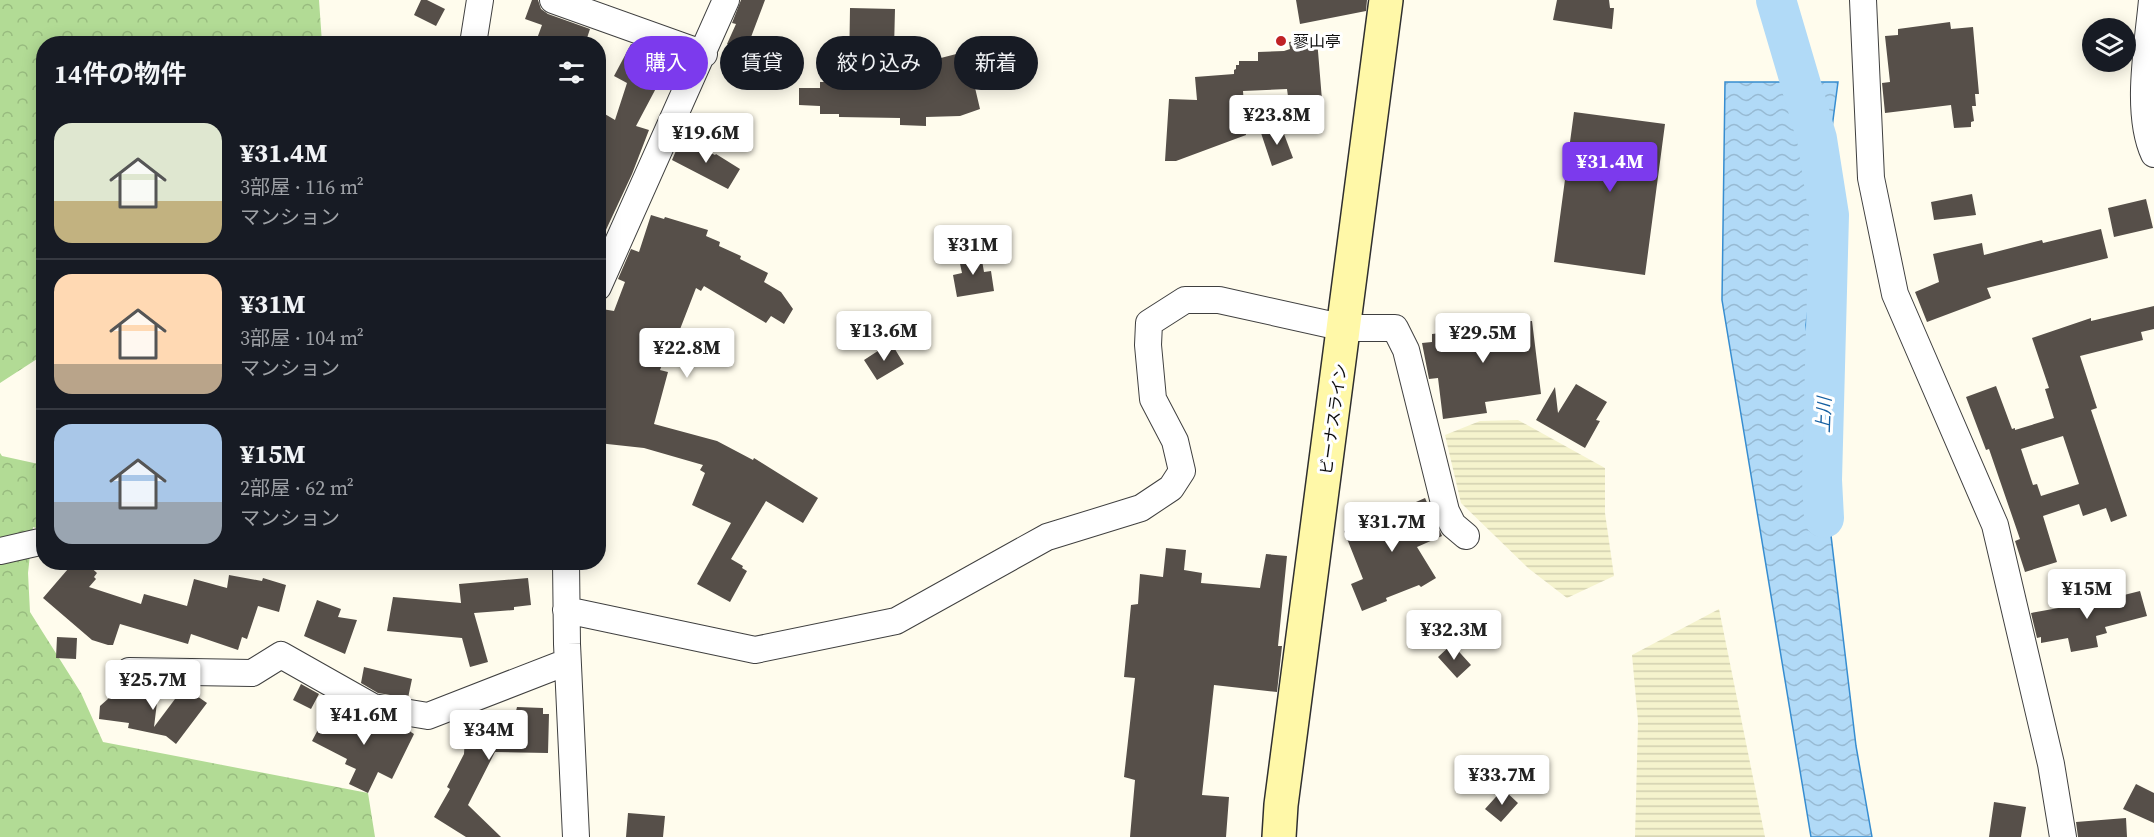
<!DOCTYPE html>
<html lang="ja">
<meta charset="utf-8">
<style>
body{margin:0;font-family:"Source Serif 4","Noto Sans JP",serif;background:#242831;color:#f1f3f6;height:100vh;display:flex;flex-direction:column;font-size:22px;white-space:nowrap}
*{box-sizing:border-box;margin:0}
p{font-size:20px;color:#9ea1a6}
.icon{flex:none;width:33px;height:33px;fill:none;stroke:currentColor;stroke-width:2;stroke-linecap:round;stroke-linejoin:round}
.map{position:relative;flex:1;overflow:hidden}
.side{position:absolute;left:36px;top:36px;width:570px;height:534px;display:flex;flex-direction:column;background:#171b24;border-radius:24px;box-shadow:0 3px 15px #0003}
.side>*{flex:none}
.banner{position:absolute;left:624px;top:36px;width:570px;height:54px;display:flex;gap:12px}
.buttons{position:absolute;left:2082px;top:18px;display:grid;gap:12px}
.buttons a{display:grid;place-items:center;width:54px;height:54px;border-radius:50%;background:#171b24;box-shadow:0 3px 15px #0003;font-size:30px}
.price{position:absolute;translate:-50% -51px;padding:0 14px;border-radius:6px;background:#fff;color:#222;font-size:20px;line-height:39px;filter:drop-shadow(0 2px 3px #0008)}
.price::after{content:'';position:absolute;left:50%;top:36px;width:18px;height:14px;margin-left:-9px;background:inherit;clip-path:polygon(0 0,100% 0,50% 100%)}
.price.selected{background:#7c3aed;color:#fff}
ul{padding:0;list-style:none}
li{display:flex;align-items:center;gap:18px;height:150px;padding:0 18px}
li+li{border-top:2px solid #363941}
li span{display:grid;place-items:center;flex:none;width:168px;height:120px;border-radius:18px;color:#555}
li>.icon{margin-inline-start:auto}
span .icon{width:72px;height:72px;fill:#fffc;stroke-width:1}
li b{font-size:26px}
h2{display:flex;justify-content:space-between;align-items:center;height:72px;padding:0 18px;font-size:26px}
.chip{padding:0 21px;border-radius:27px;background:#171b24;box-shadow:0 3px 15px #0003;font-size:21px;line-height:54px}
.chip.selected{background:#7c3aed;color:#fff}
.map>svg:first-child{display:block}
.farmland{fill:url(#farmland-rules)}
.forest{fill:url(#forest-crowns)}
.water{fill:url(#water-waves);stroke:#378dd0;stroke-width:1.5}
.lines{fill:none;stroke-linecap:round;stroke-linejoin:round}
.river{stroke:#b1daf7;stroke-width:40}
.building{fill:#564f49;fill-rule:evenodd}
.street-casing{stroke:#404040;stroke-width:28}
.secondary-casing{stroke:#2f2f2f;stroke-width:36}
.street{stroke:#fff;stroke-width:26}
.secondary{stroke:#fff8a8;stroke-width:33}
.poi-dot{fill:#c02224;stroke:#fff;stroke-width:2}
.labels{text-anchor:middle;stroke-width:6;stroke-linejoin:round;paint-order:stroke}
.poi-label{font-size:16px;fill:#0d0d0d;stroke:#fff;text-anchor:start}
.street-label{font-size:16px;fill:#0d0d0d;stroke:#fff}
.water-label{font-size:18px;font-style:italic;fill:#145fa1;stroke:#fff}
</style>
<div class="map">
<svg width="2154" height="837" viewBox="0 0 2154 837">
<defs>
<pattern id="farmland-rules" width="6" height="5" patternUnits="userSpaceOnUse" patternTransform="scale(1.5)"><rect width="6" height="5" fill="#f5f3cd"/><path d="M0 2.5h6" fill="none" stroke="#d1cfaf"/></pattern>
<pattern id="forest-crowns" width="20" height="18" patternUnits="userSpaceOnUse" patternTransform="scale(1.5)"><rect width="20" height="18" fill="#b2db95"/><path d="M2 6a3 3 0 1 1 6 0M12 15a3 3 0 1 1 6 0" fill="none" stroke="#98bb7f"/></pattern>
<pattern id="water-waves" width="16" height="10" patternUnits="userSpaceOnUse" patternTransform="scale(1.5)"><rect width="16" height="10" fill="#b1daf7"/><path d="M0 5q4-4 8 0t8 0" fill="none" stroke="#97bad3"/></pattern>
</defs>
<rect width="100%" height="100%" fill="#fffced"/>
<path class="farmland" d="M1518,420L1605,468V513L1614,576L1567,598L1528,568L1461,503L1445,435L1480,421Z
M1719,609L1765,837H1635L1638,721L1632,655Z"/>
<path class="forest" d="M0,0H319L322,43L44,44L43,352L37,359L0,383Z
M0,453L2,456L43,465V530L33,527L28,573L30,612L81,693L103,742L368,793L375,837H0Z"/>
<path class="water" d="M1725,82H1838L1806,325L1856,746L1872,837H1811L1722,300Z"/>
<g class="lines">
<path class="river" d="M1776,0L1817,139L1829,215L1822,480L1824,518"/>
</g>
<path class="building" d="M421,0H427L445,9L436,26L414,15Z
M532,0H538L541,9L548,14L590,29L585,44H535L542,25L525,19Z
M741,0H765L748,45L766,54L757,73L724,58L730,45L727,44L736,24L732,23Z
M1296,0H1367L1366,11L1300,24Z
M1557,0H1609L1610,8H1614L1612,29L1553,20Z
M850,8L895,9L894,49H898L897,76L938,65L937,59L964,52L965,59L968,58L980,109L960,116L926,117V126L900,125V118L839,117V114H820V106L799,105V88H820V82H837V71H849Z
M1950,22L1951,29L1973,27L1979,94H1975L1976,106H1972L1974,121L1971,122V127L1954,128L1951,105L1885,113L1882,83L1890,82L1885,36L1898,35V29Z
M1317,39L1322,100L1289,104L1287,89L1243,91L1246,135L1176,161H1165L1169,99L1197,100L1195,77L1234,74V70L1236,69V65H1239V61H1258V52L1284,51L1290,49L1289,42Z
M631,44L671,60L636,126L649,130L632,174L598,247V110L615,120L627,83L614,76Z
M1574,112L1665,124L1645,275L1554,262Z
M1281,126L1293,158L1272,166L1261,133Z
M681,139L715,155L716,154L740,169L728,189L672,160Z
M1972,194L1976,215L1934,220L1931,202Z
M2146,199L2153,228L2114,237L2108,208Z
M651,215L664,219L665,217L708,230L706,236L720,242L719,246L741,256L740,259L768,273L764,282L781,292L793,309L784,324L771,316L766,323L704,286L701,291L696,288L677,337L674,335L660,370L668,372L654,424L717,441L753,460L754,458L818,498L803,523L766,501L731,559L743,566L742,568L747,571L730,602L697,584L731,523L692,505L705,473L700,470L703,465L644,448L598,443V330L602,309L614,311L625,282L618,279L631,249L639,252Z
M2101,229L2108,258L1987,288L1991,298L1927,322L1915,292L1939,282L1933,254L1982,243L1984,255L2042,240L2043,243Z
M980,249L984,272L991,271L994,291L957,297L953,275L962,273L959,259Z
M2154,306V329L2141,332L2143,340L2080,356L2097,408L2091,410L2127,516L2111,522L2106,508L2083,516L2079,504L2043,516L2057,562L2025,572L2015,541L2020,539L1989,449L1986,450L1966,397L1996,386L2012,429L2015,428V430L2054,418L2045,389L2049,388L2032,338L2091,318V321ZM2063,436L2079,484L2041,496L2037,484L2033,485L2021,449Z
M1518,313L1519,322L1532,321L1541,394L1485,402L1487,413L1443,419L1438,378L1429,379L1422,343L1432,342V334L1466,330L1465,321Z
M887,345L889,348L893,346L904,364L877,380L864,360Z
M1576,384L1607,402L1596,420L1600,421L1585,448L1536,420L1555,387L1558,413Z
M1425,498L1442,536L1417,547L1436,578L1421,587L1419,585L1386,598L1387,601L1362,611L1351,584L1363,579L1344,531L1373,520V521Z
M1166,548L1186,550L1184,570L1202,573L1201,583L1260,588L1266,554L1287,556L1278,646H1282L1277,692L1214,685L1202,795L1229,797L1226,837H1130L1135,780L1124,777L1135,678L1124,677L1131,605L1138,604L1140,574L1163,577Z
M74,562H85L97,573L94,577L96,579L89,587L141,604L144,594L187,606L194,579L227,588L229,575L262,581L263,578L286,585L279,612L258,606L247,639L242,637L238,650L191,634L188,644L120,624L113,645H108L92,640L43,598Z
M528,578L531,605L514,607V610L474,613L488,662L470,667L462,638L387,631L393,597L461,603L459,584Z
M2140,591L2147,616L2105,627L2107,633L2096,636L2098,647L2071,652L2068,638L2041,643V637L2037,638L2031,613L2108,599Z
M317,600L341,609L338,617L357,620L345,654L304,636Z
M57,637L77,638L76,659L56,658Z
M1452,644L1471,665L1457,678L1438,657Z
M364,667L412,679L408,698L378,693L361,683Z
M301,684L319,694L311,709L293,700Z
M137,686H159L154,727L184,687L207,703L176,744L166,736L128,728L129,723L99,719L100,706L109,698Z
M330,707L354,719L355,714L370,722L403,727L414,734L392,779L378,772L368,793L349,784L356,769L345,764L347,759L312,741Z
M517,707L543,708V714H549L548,753L495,752L468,805L501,837H466L434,817L450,789L447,787L464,754L466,717L480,712L516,711Z
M2136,784L2154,793V823L2123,809Z
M1503,789L1518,803L1501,822L1485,809Z
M1994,802L2026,807L2021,837H1989Z
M628,813L665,816L663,837H626Z
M2126,818L2127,837H2078L2076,822Z"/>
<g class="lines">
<g class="street-casing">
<path id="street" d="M553,0L704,54
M1863,0L1871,178L1895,294L1995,525L2051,764L2063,837
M2152,0C2148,45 2135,113 2154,154
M473,44L480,0
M598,287L726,0
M0,551L44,541
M566,562L567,644L576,837
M566,610L755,650L896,621L1047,537L1141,508L1171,488L1182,471L1175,441L1153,399L1148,345L1149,323L1185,300H1219L1345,328H1395L1406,350L1446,511L1453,525L1466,536
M129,671L252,673L281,655L373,707L428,716L567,662"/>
</g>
<g class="secondary-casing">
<path id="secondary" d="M1279,837L1281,805L1386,0"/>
</g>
<use href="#street" class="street"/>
<use href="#secondary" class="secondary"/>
</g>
<circle class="poi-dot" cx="1281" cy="41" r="6"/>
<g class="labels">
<g class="poi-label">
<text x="1293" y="47">蓼山亭</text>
</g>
<g class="street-label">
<text transform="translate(1333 419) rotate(-82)" y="6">ビーナスライン</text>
</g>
<g class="water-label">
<text transform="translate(1824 415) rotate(-88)" y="6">上川</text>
</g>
</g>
</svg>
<div class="buttons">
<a><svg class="icon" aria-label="layers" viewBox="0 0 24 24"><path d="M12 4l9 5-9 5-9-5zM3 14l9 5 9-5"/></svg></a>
</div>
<b class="price" style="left:1277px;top:146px">¥23.8M</b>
<b class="price" style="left:706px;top:164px">¥19.6M</b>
<b class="price selected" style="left:1610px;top:193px">¥31.4M</b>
<b class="price" style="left:973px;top:276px">¥31M</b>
<b class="price" style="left:884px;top:362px">¥13.6M</b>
<b class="price" style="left:1483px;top:364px">¥29.5M</b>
<b class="price" style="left:687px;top:379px">¥22.8M</b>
<b class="price" style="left:1392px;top:553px">¥31.7M</b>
<b class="price" style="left:2087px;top:620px">¥15M</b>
<b class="price" style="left:1454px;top:661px">¥32.3M</b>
<b class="price" style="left:153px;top:711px">¥25.7M</b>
<b class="price" style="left:364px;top:746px">¥41.6M</b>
<b class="price" style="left:489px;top:761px">¥34M</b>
<b class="price" style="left:1502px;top:806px">¥33.7M</b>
<div class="banner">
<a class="chip selected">購入</a>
<a class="chip">賃貸</a>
<a class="chip">絞り込み</a>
<a class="chip">新着</a>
</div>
<section class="side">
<h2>14件の物件<svg class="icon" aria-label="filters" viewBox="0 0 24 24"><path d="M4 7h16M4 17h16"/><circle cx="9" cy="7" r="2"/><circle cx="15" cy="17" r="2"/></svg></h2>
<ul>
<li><span style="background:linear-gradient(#dfe7d0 65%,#c2b280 0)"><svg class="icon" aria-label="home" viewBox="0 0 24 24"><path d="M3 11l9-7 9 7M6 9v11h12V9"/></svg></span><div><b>¥31.4M</b><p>3部屋 · 116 m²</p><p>マンション</p></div></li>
<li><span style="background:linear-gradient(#ffd9b3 75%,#b9a48a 0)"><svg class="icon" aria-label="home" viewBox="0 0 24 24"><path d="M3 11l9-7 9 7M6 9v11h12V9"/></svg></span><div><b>¥31M</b><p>3部屋 · 104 m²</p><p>マンション</p></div></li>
<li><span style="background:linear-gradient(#a9c7e8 65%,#9aa5b1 0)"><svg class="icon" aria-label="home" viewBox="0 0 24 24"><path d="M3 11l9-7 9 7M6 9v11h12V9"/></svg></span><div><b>¥15M</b><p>2部屋 · 62 m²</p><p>マンション</p></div></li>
</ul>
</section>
</div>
